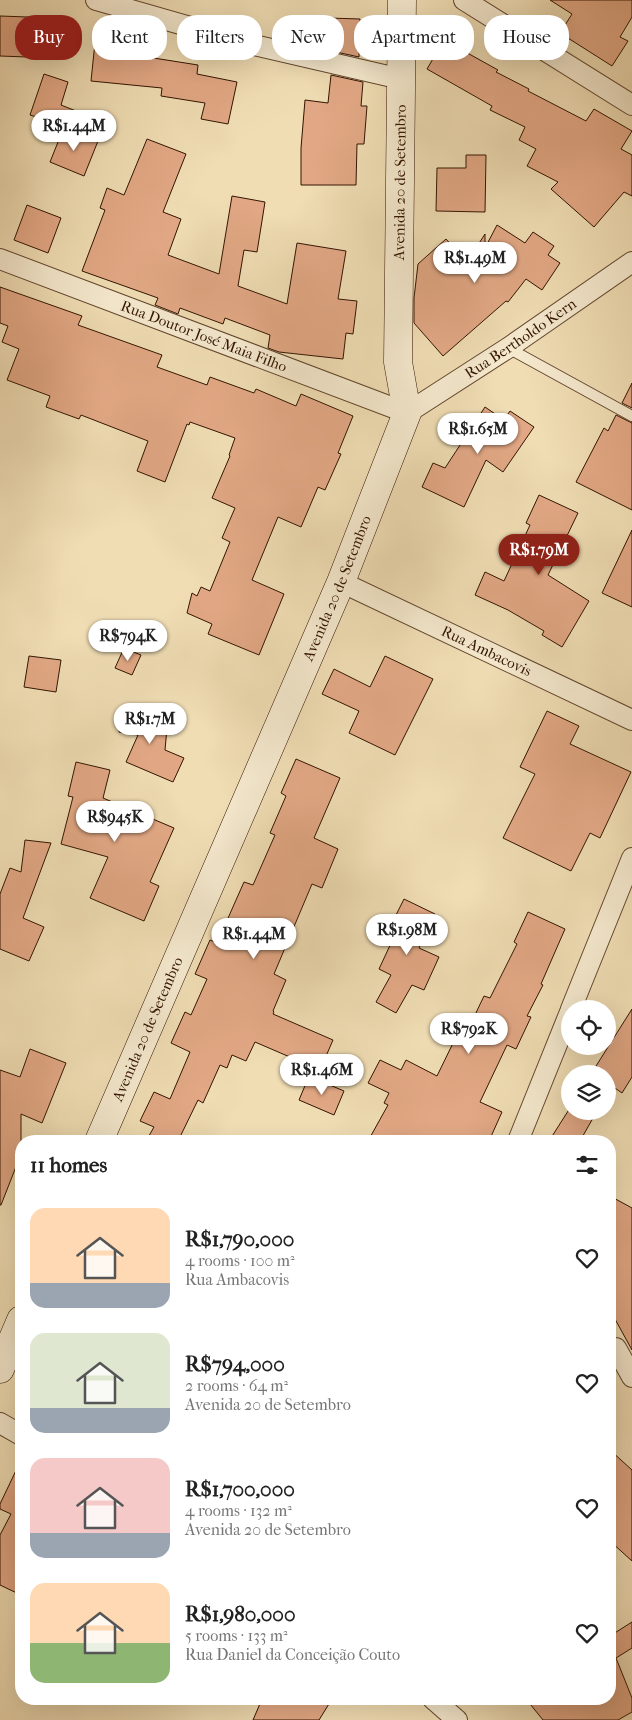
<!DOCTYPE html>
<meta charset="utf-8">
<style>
body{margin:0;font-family:"IM FELL French Canon",serif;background:#f2f2f2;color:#222;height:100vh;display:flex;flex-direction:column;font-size:19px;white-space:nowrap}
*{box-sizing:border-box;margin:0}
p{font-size:16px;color:#767676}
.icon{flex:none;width:28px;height:28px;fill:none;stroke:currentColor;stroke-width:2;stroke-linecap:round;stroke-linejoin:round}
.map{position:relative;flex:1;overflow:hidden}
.drawer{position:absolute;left:15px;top:1135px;width:601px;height:570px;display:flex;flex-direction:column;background:#fff;border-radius:20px;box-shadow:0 5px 20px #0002}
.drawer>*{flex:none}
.hud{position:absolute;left:15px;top:15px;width:602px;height:45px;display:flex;gap:10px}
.controls{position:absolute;left:561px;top:1000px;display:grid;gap:10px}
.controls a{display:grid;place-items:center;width:55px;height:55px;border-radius:50%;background:#fff;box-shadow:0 5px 20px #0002;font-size:25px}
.price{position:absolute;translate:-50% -42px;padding:0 11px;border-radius:18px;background:#fff;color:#222;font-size:16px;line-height:32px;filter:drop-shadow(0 1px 2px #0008)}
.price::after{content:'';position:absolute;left:50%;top:30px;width:15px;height:11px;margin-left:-8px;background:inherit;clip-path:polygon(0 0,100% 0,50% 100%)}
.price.selected{background:#8f2418;color:#fff}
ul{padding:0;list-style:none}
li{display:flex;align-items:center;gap:15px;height:125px;padding:0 15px}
li span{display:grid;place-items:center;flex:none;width:140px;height:100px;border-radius:15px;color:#555}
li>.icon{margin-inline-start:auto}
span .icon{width:60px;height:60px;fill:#fffc;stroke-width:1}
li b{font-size:21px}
h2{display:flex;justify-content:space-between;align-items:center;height:60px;padding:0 15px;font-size:21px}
.pill{padding:0 18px;border-radius:20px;background:#fff;box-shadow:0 5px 20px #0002;font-size:18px;line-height:45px}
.pill.selected{background:#8f2418;color:#fff}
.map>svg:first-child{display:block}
.building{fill:#e2a885;stroke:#321400}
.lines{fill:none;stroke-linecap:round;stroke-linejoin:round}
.lane-casing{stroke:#62462d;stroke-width:12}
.street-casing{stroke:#62462d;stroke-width:22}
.secondary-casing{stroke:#321400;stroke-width:29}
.lane{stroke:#f5e9ce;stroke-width:10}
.street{stroke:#f5e9ce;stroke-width:20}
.secondary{stroke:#f5e9ce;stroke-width:28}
.labels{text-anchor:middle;stroke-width:4;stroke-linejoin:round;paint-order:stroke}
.street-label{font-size:15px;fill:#321400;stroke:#f5e9ce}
</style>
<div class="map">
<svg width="632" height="1720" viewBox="0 0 632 1720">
<rect width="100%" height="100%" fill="#f0ddb4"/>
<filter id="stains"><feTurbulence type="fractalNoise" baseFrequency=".004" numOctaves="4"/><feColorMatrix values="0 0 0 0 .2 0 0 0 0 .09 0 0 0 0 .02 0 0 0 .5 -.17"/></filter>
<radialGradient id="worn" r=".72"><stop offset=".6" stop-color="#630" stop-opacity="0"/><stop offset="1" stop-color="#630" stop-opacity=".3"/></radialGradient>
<path class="building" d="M550,0H632V17L620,37L628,41L612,66L560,33L572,14Z
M0,16L55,18L54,58L0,56Z
M328,18L360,19L359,57L327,50V47L313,46L291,41V22L328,23Z
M96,33L124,36L122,53L198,65L197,74L237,82L228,124L201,119L205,103L161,96L162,88L91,81Z
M444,40L498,70L496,72L529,89L528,91L586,121L594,109L632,131L621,149L632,155V196L624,192L594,227L551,189L558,182L527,166L536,149L519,140L525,127L490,110L492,106L427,69Z
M44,74L68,82L61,105L76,111L71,128L30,115Z
M331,75L363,82L361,106H367L364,144H357L356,185H301V148L305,100L328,103Z
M64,127L98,141L84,176L50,162Z
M147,139L186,154L163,212L181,219L168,255L219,274L232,196L265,202L257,252L244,250L238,286L287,304L297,243L346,251L338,299L357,301L353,334L346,333L343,359L279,352L268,348L270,335L225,318L223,324L180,308L178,314L155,305L158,298L82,271L105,210L100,208L107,188L124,195Z
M466,155H486L485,212L436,211L437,168H466Z
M27,205L61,218L48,253L14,240Z
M497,225L525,243L533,232L554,246L548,255L560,263L542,290L526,279L508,302L506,301L443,356L414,323V298L418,264L446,239L467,262L485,234V248Z
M0,287L82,316L78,325L162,355L157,367L207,385L210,377L254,393L256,389L296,406L301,394L353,416L338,453L341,454L325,490L318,487L301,527L278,517L252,580L284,594L259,655L208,634L212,624L187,613L192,593L197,596L201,587L210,591L230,542L222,538L235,508L212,498L230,456L229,455L235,438L190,422L189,425L187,424L165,482L137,471L148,441L81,415L79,419L46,407L50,396L7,380L19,349L2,342L8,326L0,323Z
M632,383V408L622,403Z
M485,407L504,420L510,411L534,427L503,472L486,460L464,507L422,487L433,463L445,468Z
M616,415L632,423V510L576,482L604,428L608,431Z
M539,495L578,513L548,575L589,601L562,647L542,635L544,631L508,610L475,595L485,572L504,581L530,525L526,523Z
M632,530V607L602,593Z
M124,648L141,655L132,675L115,668Z
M29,656L61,660L56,692L24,687Z
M385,656L433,679L395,755L349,733L359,711L322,694L334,669L370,687Z
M122,711L168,717L165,750L184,758L173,782L126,762L138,735L119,732Z
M547,711L579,726L570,744L631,772L600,838L590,833L571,871L503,838L535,774L520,767Z
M296,759L340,778L314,838L338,849L322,888L312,884L274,974L286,980L273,1011L274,1012L273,1014L333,1040L320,1070L255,1042L246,1061L232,1055L227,1068L220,1065L203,1103L198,1100L178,1141H146L154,1127L140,1121L154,1092L170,1099L190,1052L171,1043L185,1012L191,1015L207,979L195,974L210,940L217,943L244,882L253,885L275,835L270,833L286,796L281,793Z
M76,762L110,770L103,798L174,828L150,882L159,886L144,921L90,898L108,857L61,844L73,797L68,796Z
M25,840L51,843L23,918L44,927L29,961L0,949V894L10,868L21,872Z
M404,899L435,914L419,948L439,957L424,990L412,985L396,1013L376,1002L391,975L379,969L399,926L392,923Z
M528,912L565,929L541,984L543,985L527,1016L531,1017L516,1049L507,1045L480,1102L502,1112L489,1141H368L388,1105L384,1103L389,1093L368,1083L380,1060L401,1070L406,1060L437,1076L455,1039L462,1042L484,996L490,998L517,944L514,942Z
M632,1009V1077L622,1093L612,1086L608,1094V1074H591Z
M30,1049L66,1063L42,1123L21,1114V1154L1,1205H0V1070L20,1077Z
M309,1076L344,1091L334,1115L299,1100Z
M570,1108V1111H597L580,1141H549Z
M610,1196L632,1208V1350L610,1310Z
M610,1450L632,1470V1561L610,1541Z
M21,1460V1595L0,1585V1535L11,1514L0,1509V1504Z
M632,1622V1648L616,1658L632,1698V1712L618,1720H543L526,1699H610V1636Z
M262,1699H332L319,1720H253Z"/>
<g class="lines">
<g class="lane-casing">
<path id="lane" d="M508,348L632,416"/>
</g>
<g class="street-casing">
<g id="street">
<path d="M96,0L250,44L401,79"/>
<path d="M464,0L632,105"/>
<path id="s1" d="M0,259L407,413L508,348L632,262"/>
<path id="s2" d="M341,582L632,720"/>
<path d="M571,1009L632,858"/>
<path d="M518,1141L570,1012"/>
<path d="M616,1348L632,1377"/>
<path d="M0,1423L21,1435"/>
<path d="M433,1699L457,1720"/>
</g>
</g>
<g class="secondary-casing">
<g id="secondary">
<path id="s3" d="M99,1141L341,582L407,413L398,362L402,0"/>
<path d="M0,1369L21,1320"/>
</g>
</g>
<use href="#lane" class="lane"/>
<use href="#street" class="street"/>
<use href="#secondary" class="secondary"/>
</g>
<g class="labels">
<g class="street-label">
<text dy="5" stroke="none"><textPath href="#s3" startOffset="1022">Avenida 20 de Setembro</textPath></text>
<text dy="5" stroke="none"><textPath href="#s1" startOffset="218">Rua Doutor José Maia Filho</textPath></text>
<text dy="5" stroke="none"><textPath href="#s1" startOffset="571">Rua Bertholdo Kern</textPath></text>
<text dy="5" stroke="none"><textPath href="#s3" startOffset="602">Avenida 20 de Setembro</textPath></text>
<text dy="5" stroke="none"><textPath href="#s2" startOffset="161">Rua Ambacovis</textPath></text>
<text dy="5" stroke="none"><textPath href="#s3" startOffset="122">Avenida 20 de Setembro</textPath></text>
</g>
</g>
<rect width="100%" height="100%" filter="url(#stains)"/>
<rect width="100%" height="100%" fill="url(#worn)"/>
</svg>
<div class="controls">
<a><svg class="icon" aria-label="locate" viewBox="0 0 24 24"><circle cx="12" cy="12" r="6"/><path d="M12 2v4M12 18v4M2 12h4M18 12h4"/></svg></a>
<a><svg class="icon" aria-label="layers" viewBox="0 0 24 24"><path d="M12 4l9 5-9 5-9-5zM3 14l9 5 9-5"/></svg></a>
</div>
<b class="price" style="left:74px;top:152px">R$1.44M</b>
<b class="price" style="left:475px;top:284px">R$1.49M</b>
<b class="price" style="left:478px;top:455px">R$1.65M</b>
<b class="price selected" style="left:539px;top:576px">R$1.79M</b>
<b class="price" style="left:128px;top:662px">R$794K</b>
<b class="price" style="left:150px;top:745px">R$1.7M</b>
<b class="price" style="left:115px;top:843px">R$945K</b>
<b class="price" style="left:407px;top:956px">R$1.98M</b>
<b class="price" style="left:254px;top:960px">R$1.44M</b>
<b class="price" style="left:469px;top:1055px">R$792K</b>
<b class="price" style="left:322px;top:1096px">R$1.46M</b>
<div class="hud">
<a class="pill selected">Buy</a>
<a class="pill">Rent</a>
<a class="pill">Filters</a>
<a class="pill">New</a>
<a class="pill">Apartment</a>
<a class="pill">House</a>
</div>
<section class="drawer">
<h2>11 homes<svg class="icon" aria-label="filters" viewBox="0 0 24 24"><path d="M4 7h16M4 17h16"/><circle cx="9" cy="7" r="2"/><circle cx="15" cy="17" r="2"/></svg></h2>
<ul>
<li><span style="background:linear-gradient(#ffd9b3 75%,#9aa5b1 0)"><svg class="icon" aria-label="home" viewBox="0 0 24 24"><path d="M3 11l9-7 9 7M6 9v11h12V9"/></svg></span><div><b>R$1,790,000</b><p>4 rooms · 100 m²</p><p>Rua Ambacovis</p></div><svg class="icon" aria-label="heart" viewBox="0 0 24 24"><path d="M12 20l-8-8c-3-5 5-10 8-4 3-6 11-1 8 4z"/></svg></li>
<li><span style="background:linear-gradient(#dfe7d0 75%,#9aa5b1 0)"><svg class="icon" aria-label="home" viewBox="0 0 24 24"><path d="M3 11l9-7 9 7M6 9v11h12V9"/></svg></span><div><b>R$794,000</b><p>2 rooms · 64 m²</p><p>Avenida 20 de Setembro</p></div><svg class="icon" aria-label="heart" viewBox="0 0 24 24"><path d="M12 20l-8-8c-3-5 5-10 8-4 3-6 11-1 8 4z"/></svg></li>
<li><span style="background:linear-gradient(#f6c9c9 75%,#9aa5b1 0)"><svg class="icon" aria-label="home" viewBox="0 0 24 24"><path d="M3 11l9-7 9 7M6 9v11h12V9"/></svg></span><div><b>R$1,700,000</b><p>4 rooms · 132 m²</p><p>Avenida 20 de Setembro</p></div><svg class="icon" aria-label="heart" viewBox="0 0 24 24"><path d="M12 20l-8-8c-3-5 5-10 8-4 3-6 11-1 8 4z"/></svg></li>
<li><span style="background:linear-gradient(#ffd9b3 60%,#8fb573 0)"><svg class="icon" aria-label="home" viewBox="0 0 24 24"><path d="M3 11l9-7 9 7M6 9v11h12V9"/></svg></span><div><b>R$1,980,000</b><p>5 rooms · 133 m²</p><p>Rua Daniel da Conceição Couto</p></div><svg class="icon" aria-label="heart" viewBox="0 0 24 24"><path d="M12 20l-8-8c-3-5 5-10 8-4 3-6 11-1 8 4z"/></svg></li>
</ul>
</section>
</div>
